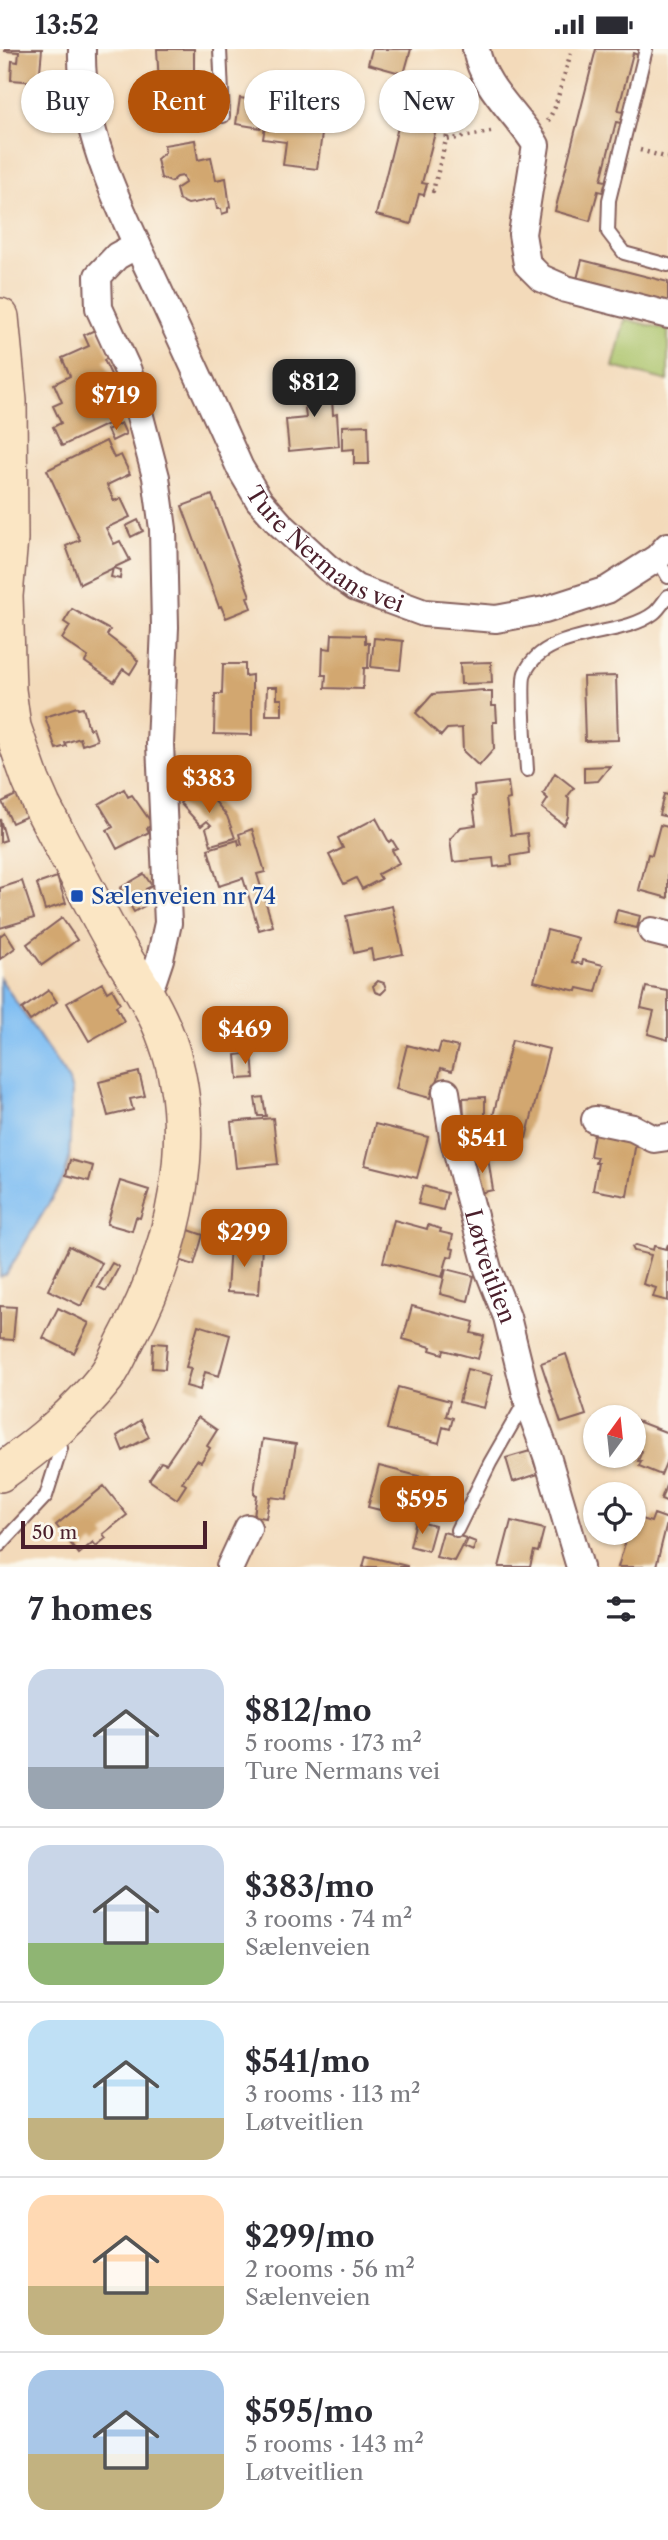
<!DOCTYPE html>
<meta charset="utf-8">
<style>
body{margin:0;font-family:"Libre Caslon Text",serif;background:#f7f7f7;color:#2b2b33;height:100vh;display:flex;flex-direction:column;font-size:26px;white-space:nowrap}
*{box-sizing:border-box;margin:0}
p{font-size:23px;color:#7c7c81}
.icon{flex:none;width:38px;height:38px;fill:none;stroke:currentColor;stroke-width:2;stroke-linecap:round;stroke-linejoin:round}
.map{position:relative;height:1518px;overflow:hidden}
.sheet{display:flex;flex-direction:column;background:#fff;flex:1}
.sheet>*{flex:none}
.guide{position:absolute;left:21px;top:21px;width:626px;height:63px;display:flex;gap:14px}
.needle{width:46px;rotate:15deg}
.buttons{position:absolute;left:583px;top:1356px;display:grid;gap:14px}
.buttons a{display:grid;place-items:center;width:63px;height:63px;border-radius:50%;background:#fff;box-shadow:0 2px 5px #0004;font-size:35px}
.scale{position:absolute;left:21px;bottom:18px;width:186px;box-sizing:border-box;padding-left:7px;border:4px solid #4a1f2b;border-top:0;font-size:19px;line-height:24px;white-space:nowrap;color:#4a1f2b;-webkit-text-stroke:5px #fbf7ec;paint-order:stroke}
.price{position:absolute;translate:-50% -60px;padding:0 16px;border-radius:14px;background:#b45309;color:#fff;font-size:23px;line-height:46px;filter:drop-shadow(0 2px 4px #0008)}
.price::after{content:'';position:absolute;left:50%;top:42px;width:21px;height:16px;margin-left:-10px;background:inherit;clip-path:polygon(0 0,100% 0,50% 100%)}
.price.on{background:#222;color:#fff}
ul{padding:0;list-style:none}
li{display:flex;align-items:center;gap:21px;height:175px;padding:0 28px}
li+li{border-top:2px solid #e1e1e2}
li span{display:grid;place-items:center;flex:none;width:196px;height:140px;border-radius:21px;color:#555}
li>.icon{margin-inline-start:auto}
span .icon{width:84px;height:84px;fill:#fffc;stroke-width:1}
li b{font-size:30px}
h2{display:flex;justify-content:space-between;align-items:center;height:84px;padding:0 28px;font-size:30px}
.chip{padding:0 24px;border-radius:32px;background:#fff;box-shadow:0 2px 5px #0004;font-size:24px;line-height:63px}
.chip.on{background:#b45309;color:#fff}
.status{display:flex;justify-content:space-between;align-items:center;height:49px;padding:0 35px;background:#fff;direction:ltr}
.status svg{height:19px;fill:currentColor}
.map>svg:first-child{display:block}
.green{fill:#a9c268;stroke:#7a704a;stroke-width:2}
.water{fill:#7fbef3;stroke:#646e8f;stroke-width:2}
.building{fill:#d2a770}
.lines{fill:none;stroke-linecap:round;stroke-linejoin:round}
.lane-casing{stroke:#85605d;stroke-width:16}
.street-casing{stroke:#85605d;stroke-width:30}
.secondary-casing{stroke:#85605d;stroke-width:40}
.path{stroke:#85605d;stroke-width:4.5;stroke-dasharray:2 5;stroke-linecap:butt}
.lane{stroke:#fff;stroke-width:12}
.street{stroke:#fff;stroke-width:26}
.secondary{stroke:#fbe6c4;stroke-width:37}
.transit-dot{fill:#1a4fb4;stroke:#fbf7ec;stroke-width:2.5}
.labels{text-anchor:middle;stroke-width:5;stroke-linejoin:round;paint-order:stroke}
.street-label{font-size:23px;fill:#4a1f2b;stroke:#fbf7ec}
.transit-label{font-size:23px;fill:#164399;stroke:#fbf7ec;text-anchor:start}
</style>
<div class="status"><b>13:52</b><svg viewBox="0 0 49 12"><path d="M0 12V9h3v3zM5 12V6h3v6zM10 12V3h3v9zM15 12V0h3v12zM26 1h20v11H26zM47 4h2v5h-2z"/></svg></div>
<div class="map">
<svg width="668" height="1518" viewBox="0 0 668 1518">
<rect width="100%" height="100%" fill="#fbf7ec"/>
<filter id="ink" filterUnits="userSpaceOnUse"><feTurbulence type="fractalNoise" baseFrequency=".0143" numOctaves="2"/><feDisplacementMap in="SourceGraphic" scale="14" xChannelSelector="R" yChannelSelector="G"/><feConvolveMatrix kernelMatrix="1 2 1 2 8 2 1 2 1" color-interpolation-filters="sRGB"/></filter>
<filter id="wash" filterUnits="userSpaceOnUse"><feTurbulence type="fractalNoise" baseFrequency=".00686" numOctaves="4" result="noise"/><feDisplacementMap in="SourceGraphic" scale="28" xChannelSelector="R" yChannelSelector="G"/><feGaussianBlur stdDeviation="1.57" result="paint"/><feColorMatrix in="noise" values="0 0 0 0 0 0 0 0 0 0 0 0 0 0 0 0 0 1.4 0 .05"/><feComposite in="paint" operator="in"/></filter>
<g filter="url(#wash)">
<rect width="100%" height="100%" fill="#f3daba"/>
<path class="green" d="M625,270L668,281V332L613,318Z"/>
<path class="water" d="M0,929L69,1032L72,1043L69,1110L64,1129L6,1226L0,1228Z"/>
<g id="blocks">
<path class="building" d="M5,0H42L39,33L11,31L12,12L18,13L19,3L5,2Z
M157,0H194V33H202L203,58H195L196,63L208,62V70L186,73L185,52L160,53Z
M372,0H411L404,25L368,15Z
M596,0H639L638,6L633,4L618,62L623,63L621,74L616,73L601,131L606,132L603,143L598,142L590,172L555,162Z
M411,26L447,35L440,65L445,66L442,77L437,76L422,134L427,135L424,146L419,145L411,175L376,166Z
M240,49L252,51L264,59L261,79L236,75Z
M268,56L325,64L317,120L283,116L286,93L263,90Z
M195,91L198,111L211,108L216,131L226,129L230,158L228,159V163L222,165L221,160H217L215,150L188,155L179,151L176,140L185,134L183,127L177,128L171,133L161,129L157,110L165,103L164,96Z
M582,211L668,233V253L577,230Z
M97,280L110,308L104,311L113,330L89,341L96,357L103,354L112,373L62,397L53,378L61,374L53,357L62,353L54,335L70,327L62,309L89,297L84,286Z
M325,329L326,350H332L333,366L337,365L339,397L289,402L286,371L306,369L304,350H300L299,331Z
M121,374L126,385L112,392L107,381Z
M368,376L369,415H354V400L342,401V377Z
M106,392L114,409L121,406L130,425L107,436L114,452L121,449L130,468L106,479L114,495L120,492L130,511L113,519L121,521L120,530L111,528L113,519L80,535L66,497L80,491L47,421Z
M212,446L250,547L247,548L251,559L226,569L221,557L219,558L182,457Z
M138,471L143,482L131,488L126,477Z
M72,560L110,581L107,586L133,606L138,612L130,625L123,620L114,633L85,613L88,608L62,590L70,577L64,573Z
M332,585L365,586V594H369L368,619H364L363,640L325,639L326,626H322L323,599L331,600Z
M374,589L403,592L400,621L371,618Z
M491,613L492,634L461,635L460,614Z
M223,615H245V627L252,626V686L214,685L215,645H222Z
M616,627L618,691L585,692L583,628Z
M267,638H277V650H282V666H266Z
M483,641V643H492V657H496L497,673H493L494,700L479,717L463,702L462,679L447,680L441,687L416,664L433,645Z
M77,658L78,660L83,659L89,680L93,679L97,691L82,696L80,689L65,694L66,697L56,700L45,668Z
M610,717L598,732L584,733V718Z
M555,724L574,739L567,748L569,750L568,768L564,776L542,759L548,750L543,745Z
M508,733L510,750L506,751L511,786L527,784L529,804L511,807L512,816L494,818L493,809L453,813L450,790L461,778L476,776L472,748L475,747L474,737Z
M201,735L227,767L235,789L211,796L206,779L211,776L207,772L201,777L180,754Z
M124,740L128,748L132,746L153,776L147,779L149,783L117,800L107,781L113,778L99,755Z
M22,743L32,765L12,774L2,753Z
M664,745L668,746V768L659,766Z
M376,769L389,793L392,791L397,799L392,801L399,814L378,825L381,830L362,840L356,829L344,835L329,806L343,799L338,789Z
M0,770L6,791L0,793Z
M660,776L668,778V849L639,841L648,805L652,806Z
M252,780L265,823L257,825L273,877L259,881L243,829L219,837L208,800L238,791L239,796L242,795L239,785Z
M144,825L152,837L146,840L153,852L134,863L120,839Z
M57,828L66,854L45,861L37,835Z
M22,832L34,869L0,879V839Z
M392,857L403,905L373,911L371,900L354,904L346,867Z
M617,861L640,867L637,879L614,874Z
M62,869L77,891L42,916L27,895Z
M547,881L578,889L572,913L582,915L583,911L603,916L596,943L578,939L577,942L534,932Z
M5,883L15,899L0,910V887Z
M378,932L384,934L386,940L381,945L375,943L373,937Z
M102,934L107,943L112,940L120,954L116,957L124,972L89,992L67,954Z
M646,938L668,942V991L648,985L654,962L641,959Z
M49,941L57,953L30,972L22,960Z
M512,991L549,1000L526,1089L490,1079Z
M441,994L458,998L452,1022L441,1019L435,1041L432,1040L430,1049L396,1040L407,996L438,1004Z
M252,1004L254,1029L238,1030L236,1006Z
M139,1023L145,1047L130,1050L133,1061L108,1067L99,1033Z
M263,1048L266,1067H258L255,1049Z
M485,1048V1084L465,1085L463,1049Z
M273,1069L278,1115L236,1119L231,1073Z
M375,1075L428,1088L417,1129L365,1116Z
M595,1079L637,1087L627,1147L593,1141L598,1114H595L597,1108L590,1107Z
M488,1109L493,1141L479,1144L470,1114Z
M70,1111L93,1117L89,1132L66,1126Z
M120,1132L149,1141L140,1169L136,1168L132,1182L107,1175Z
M423,1137L447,1144L443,1161L418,1155Z
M394,1171L427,1180L428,1176L441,1180L440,1183L453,1186L450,1199L454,1200L452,1208L448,1207L442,1228L383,1213Z
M186,1180L203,1186L194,1216L176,1210Z
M230,1195L262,1197L259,1245L227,1243Z
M668,1195V1252L653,1248L656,1239L643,1235L651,1206L634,1202L632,1198L636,1196L653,1201L654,1197L666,1200Z
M69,1197L102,1214L81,1257L48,1241Z
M112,1214L119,1218L106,1242L98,1238Z
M446,1220L474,1227L468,1252L440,1245Z
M0,1257L16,1258L13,1291L0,1290Z
M412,1257L474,1273L471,1284L484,1287L478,1310L444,1301L443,1305L430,1301L431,1298L403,1290Z
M58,1259L89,1274L74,1304L43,1289Z
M198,1276L230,1286L219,1327L205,1323L200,1341L186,1337L191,1319L186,1318Z
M153,1294L167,1295L165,1320L152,1319Z
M566,1305L586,1366L561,1374L541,1314Z
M467,1320L492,1326L484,1359L459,1353Z
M398,1338L450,1352L446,1367L453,1369L450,1380L443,1378L439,1394L387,1380Z
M198,1368L217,1381L207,1397L210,1399L201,1413L197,1411L182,1433L186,1436L177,1450L149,1431L161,1413L166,1415Z
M141,1371L149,1388L123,1402L117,1387Z
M637,1372L668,1384V1409L661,1426L639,1417L641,1412H638L642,1402L634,1399V1380Z
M263,1390L296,1395L287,1450L270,1448L266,1469L254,1467L257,1446L254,1445L256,1429Z
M530,1402L538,1425L513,1433L506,1409Z
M379,1417L430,1430L420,1471L368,1458Z
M668,1431V1453L661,1450Z
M104,1437L127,1466L103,1485L106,1489L96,1497L93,1493L79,1505L56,1476Z
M654,1465L668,1470L656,1518H618L628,1484H634V1468L651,1473Z
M416,1472L435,1477L428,1502L410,1497Z
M511,1472L544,1480L538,1503L534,1502L530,1518H499Z
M443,1483L466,1489L454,1512L436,1508Z
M468,1490L476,1493L473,1502L464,1498Z
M366,1507L407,1517V1518H363Z"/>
</g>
</g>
<g filter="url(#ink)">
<use href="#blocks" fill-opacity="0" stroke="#85605d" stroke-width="2"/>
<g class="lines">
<g class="lane-casing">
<path id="lane" d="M220,0L223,67
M646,0L609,151L608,183L624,204L668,216
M657,509L668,528
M527,721C526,705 521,633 525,624C545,578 621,590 654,564C659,560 664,552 668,547
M457,1481L490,1414L526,1351
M0,1496L46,1447L61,1399L56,1386"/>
</g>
<g class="street-casing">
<g id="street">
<path id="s1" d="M82,0C80,84 122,163 157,238C185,298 213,358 240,419L259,451L280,475L328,519L356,539L424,564L496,570L545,561L607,541L657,509L668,497"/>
<path d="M476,0C483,39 516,63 536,96L522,185L527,215L541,229L566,240L668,266"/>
<path d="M137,196L117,207L98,227L99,259L128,322L156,428L163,480L165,578L160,695L168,874L160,910L153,931L144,946"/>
<path d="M652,882L668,886"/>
<path id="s2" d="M446,1043L453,1088L488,1220L507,1268L529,1357L547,1407L580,1518"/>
<path d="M595,1071L633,1079L654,1090L668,1088"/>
<path d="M230,1518L248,1479"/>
</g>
</g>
<g class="secondary-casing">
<path id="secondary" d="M0,268L8,352L9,490L4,547L7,641L12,678L31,732L42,757C66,803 89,848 114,893C132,924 155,957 167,991C201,1086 175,1199 128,1287C121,1300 115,1316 106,1328C76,1366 39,1396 0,1424"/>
</g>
<path class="path" d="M443,71L450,74L446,91
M548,72L555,58L572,0
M450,74L460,30
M640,101L668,109
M425,139L433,142L446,91L496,82"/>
<use href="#lane" class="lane"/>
<use href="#street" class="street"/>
<use href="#secondary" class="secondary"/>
</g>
</g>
<rect class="transit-dot" x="70" y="840" width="14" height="14" rx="3.5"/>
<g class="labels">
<g class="street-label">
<text dy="8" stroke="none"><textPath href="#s1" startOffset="572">Ture Nermans vei</textPath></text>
<text dy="8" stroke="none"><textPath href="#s2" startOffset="180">Løtveitlien</textPath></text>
</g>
<g class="transit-label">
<text x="91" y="855">Sælenveien nr 74</text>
</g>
</g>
</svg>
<div class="buttons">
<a><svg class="needle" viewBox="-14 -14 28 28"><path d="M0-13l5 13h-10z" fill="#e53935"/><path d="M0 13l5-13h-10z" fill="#7c7c81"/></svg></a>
<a><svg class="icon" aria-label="locate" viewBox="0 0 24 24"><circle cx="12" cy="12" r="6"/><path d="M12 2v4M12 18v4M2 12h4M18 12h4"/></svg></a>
</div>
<div class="scale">50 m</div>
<b class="price on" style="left:314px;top:370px">$812</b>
<b class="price" style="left:116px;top:383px">$719</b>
<b class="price" style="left:209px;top:766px">$383</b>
<b class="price" style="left:245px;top:1017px">$469</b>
<b class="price" style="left:482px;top:1126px">$541</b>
<b class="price" style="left:244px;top:1220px">$299</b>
<b class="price" style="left:422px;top:1487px">$595</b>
<div class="guide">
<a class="chip">Buy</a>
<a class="chip on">Rent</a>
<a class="chip">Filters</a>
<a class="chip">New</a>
</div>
</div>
<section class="sheet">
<h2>7 homes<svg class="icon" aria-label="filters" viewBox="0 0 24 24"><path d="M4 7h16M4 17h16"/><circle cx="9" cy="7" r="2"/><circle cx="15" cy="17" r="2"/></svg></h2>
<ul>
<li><span style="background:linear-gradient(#c9d6e8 70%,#9aa5b1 0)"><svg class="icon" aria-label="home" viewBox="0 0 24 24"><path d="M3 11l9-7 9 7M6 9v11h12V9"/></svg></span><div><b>$812/mo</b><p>5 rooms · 173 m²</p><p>Ture Nermans vei</p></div></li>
<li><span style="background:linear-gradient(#c9d6e8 70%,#8fb573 0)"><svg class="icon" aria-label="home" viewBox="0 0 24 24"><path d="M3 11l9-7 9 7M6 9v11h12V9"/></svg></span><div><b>$383/mo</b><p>3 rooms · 74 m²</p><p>Sælenveien</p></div></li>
<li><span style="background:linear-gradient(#bfe0f5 70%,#c2b280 0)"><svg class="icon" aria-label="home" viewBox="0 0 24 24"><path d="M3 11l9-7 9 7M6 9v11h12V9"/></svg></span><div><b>$541/mo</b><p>3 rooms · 113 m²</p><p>Løtveitlien</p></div></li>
<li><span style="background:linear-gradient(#ffd9b3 65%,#c2b280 0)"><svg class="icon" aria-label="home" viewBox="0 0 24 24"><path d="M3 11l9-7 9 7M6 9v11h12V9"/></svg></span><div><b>$299/mo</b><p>2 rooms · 56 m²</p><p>Sælenveien</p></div></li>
<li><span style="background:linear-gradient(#a9c7e8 60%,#c2b280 0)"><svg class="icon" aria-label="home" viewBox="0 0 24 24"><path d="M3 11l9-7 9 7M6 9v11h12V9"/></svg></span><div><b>$595/mo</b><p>5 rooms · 143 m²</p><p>Løtveitlien</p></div></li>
</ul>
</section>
